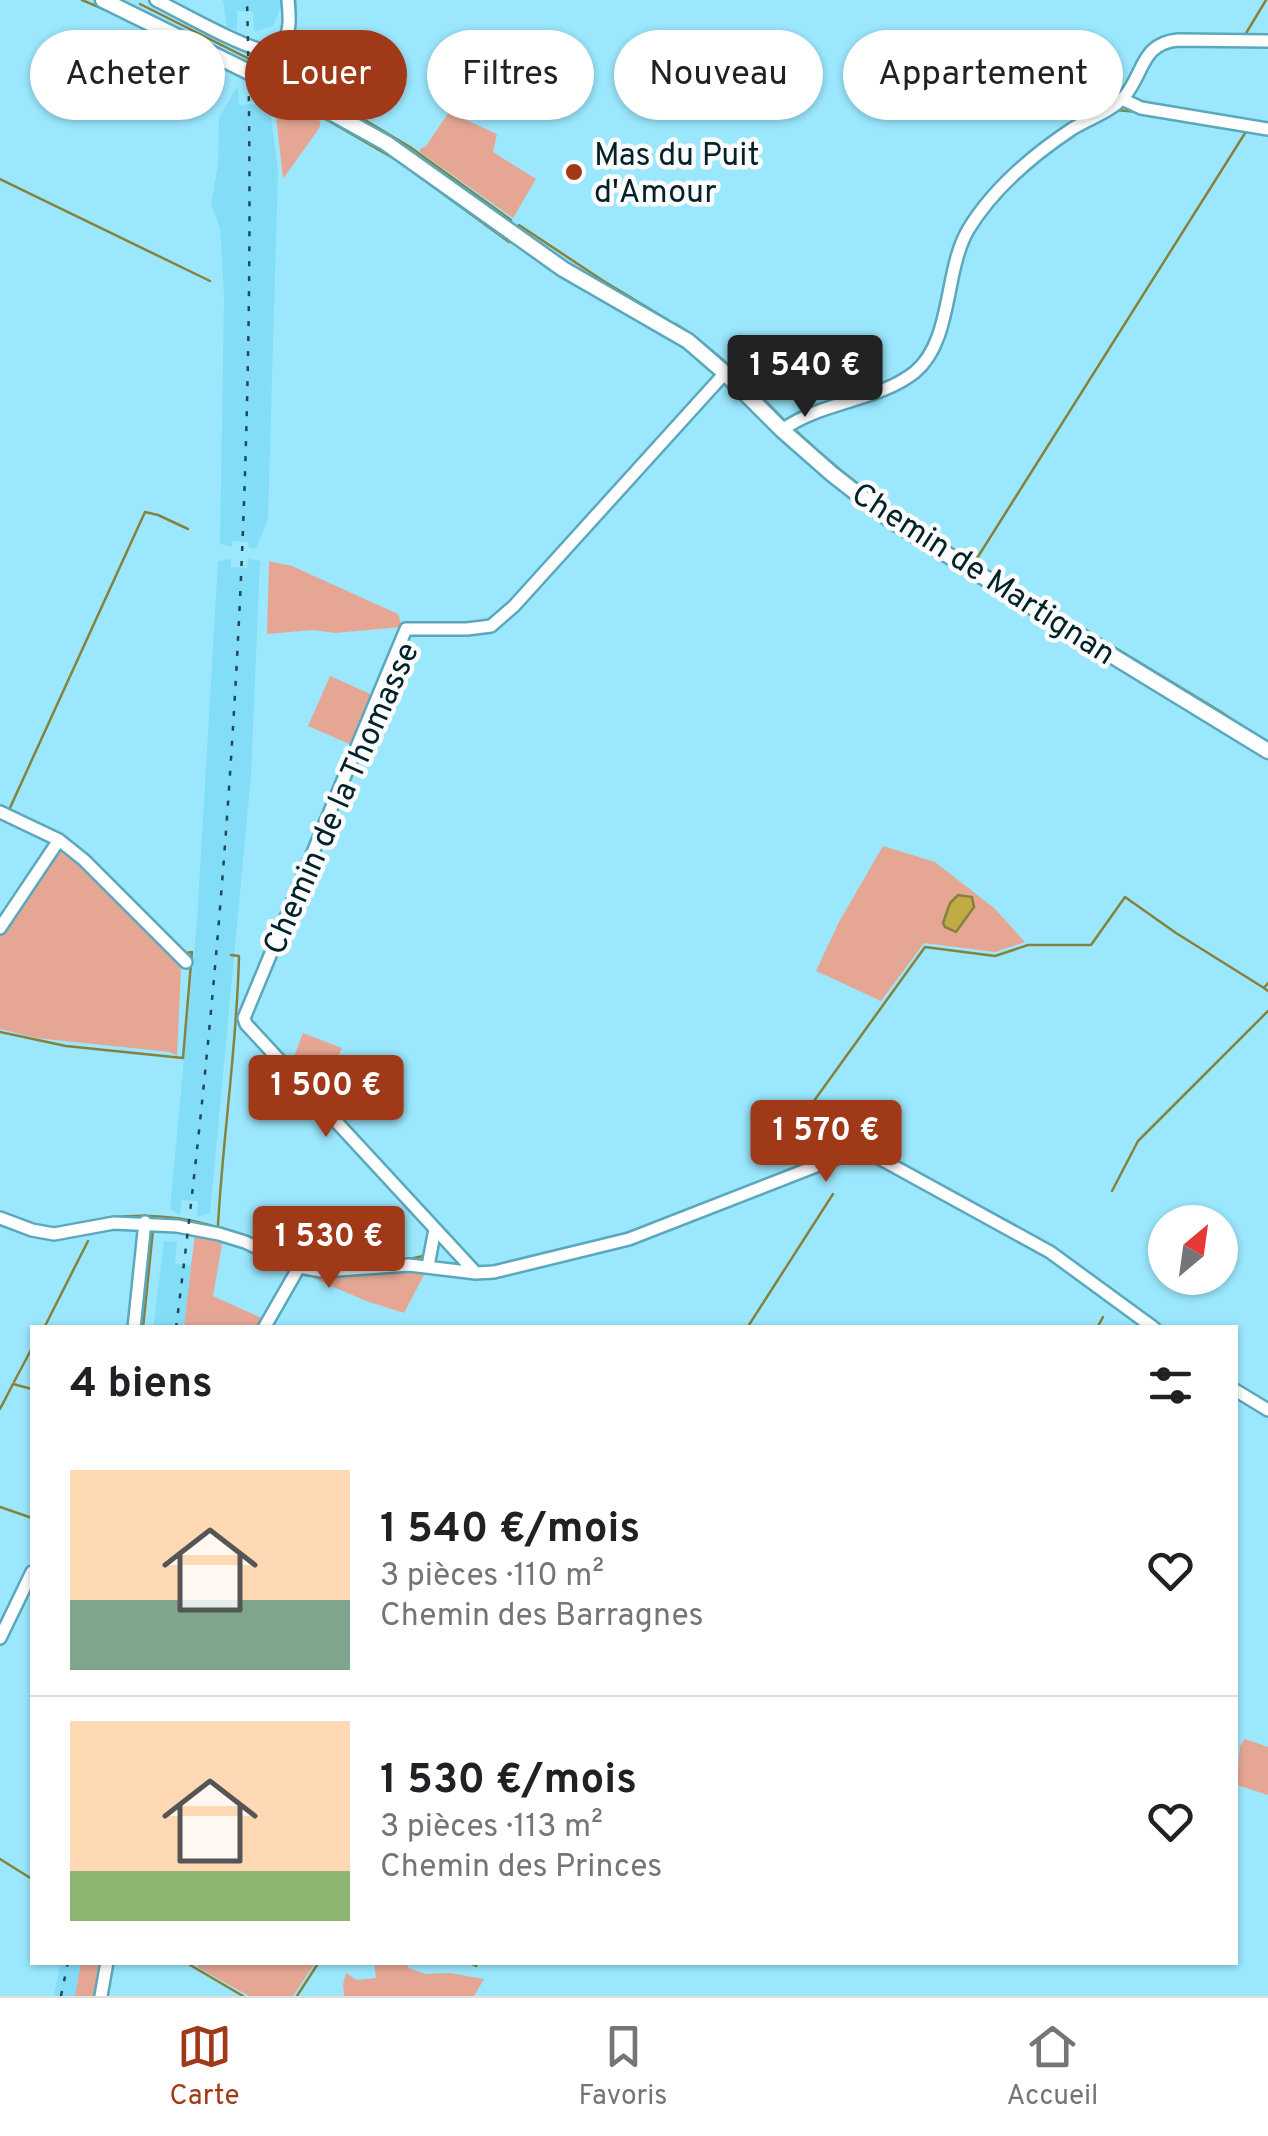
<!DOCTYPE html>
<html lang="fr">
<meta charset="utf-8">
<style>
body{margin:0;font-family:Overpass,sans-serif;background:#f2f2f2;color:#202124;height:100vh;display:flex;flex-direction:column;font-size:38px;white-space:nowrap}
*{box-sizing:border-box;margin:0}
p{font-size:32px;color:#757577}
.icon{flex:none;width:55px;height:55px;fill:none;stroke:currentColor;stroke-width:2;stroke-linecap:round;stroke-linejoin:round}
.map{position:relative;flex:1;overflow:hidden}
.drawer{position:absolute;left:30px;top:1325px;width:1208px;height:640px;display:flex;flex-direction:column;background:#fff;border-radius:0px;box-shadow:0 2px 8px #0004}
.drawer>*{flex:none}
.hud{position:absolute;left:30px;top:30px;width:1210px;height:90px;display:flex;gap:20px}
.needle{width:65px;rotate:29deg}
.buttons{position:absolute;left:1148px;top:1205px;display:grid;gap:20px}
.buttons a{display:grid;place-items:center;width:90px;height:90px;border-radius:50%;background:#fff;box-shadow:0 2px 8px #0004;font-size:50px}
.price{position:absolute;translate:-50% -85px;padding:0 22px;border-radius:10px;background:#a03917;color:#fff;font-size:32px;line-height:65px;filter:drop-shadow(0 2px 5px #0008)}
.price::after{content:'';position:absolute;left:50%;top:60px;width:30px;height:22px;margin-left:-15px;background:inherit;clip-path:polygon(0 0,100% 0,50% 100%)}
.price.selected{background:#222;color:#fff}
ul{padding:0;list-style:none}
li{display:flex;align-items:center;gap:30px;height:250px;padding:0 40px}
li+li{border-top:2px solid #e0e0e0}
li span{display:grid;place-items:center;flex:none;width:280px;height:200px;border-radius:0px;color:#555}
li>.icon{margin-inline-start:auto}
span .icon{width:120px;height:120px;fill:#fffc;stroke-width:1}
li b{font-size:42px}
h2{display:flex;justify-content:space-between;align-items:center;height:120px;padding:0 40px;font-size:42px}
.pill{padding:0 35px;border-radius:45px;background:#fff;box-shadow:0 2px 8px #0004;font-size:35px;line-height:90px}
.pill.selected{background:#a03917;color:#fff}
.tabs{display:flex;justify-content:space-around;align-items:center;height:140px;border-top:2px solid #e0e0e0;background:#fff;font-size:28px;color:#757577}
.tabs a{display:grid;justify-items:center;gap:5px}
.tabs .selected{color:#a03917}
.map>svg:first-child{display:block}
.built{fill:#84ddf6}
.green{fill:#e5a794}
.water{fill:#c0ab45;stroke:#86823d;stroke-width:2.5}
.lines{fill:none;stroke-linecap:round;stroke-linejoin:round}
.stream{stroke:#86823d;stroke-width:2.5}
.minor-casing{stroke:#5ba8bd;stroke-width:16}
.major-casing{stroke:#5ba8bd;stroke-width:19}
.minor{stroke:#fff;stroke-width:11}
.major{stroke:#fff;stroke-width:14}
.rail{stroke:#1f4a54;stroke-width:2.5;stroke-dasharray:5 10;stroke-linecap:butt}
.poi-dot{fill:#a03917;stroke:#fbfbfb;stroke-width:4}
.labels{text-anchor:middle;stroke-width:9;stroke-linejoin:round;paint-order:stroke}
.poi-label{font-size:32px;fill:#00222a;stroke:#fbfbfb;text-anchor:start}
.street-label{font-size:32px;fill:#00222a;stroke:#fbfbfb}
</style>
<div class="map">
<svg width="1268" height="1996" viewBox="0 0 1268 1996">
<rect width="100%" height="100%" fill="#9be8fe"/>
<path class="built" d="M223,0H282L283,2L273,26L254,32L253,11H237V30L227,27Z
M238,85L239,105L255,104V90L269,101L278,172L268,519L256,548H249L248,542L232,541V547L220,544L224,296L220,228L211,204L218,165L219,118Z
M231,559V567L247,568L248,559L260,561L251,775L210,1213L197,1217L198,1201L182,1200L180,1215L170,1209L197,921L218,561Z
M164,1241L177,1242L175,1264L191,1265L194,1245V1327L153,1328Z
M60,1963H90L83,1996H54Z"/>
<path class="green" d="M274,98L320,121V127L283,179Z
M449,112L497,134L493,152L536,179L513,218L420,152V149L426,146Z
M269,561L292,566L398,614L402,627L335,633L313,630L267,634Z
M330,676L375,696L354,746L308,726Z
M61,845L108,891L181,967L177,1056L170,1052L36,1038L0,1029V934Z
M883,846L935,862L994,908L1025,942L995,952L924,943L881,1001L816,971L839,922Z
M303,1033L342,1048L320,1093L292,1062Z
M195,1233L223,1239L213,1296L264,1319L259,1327L184,1328Z
M397,1270H424V1275L404,1313L366,1301L313,1278Z
M1245,1739L1268,1747V1795L1237,1785L1240,1746Z
M202,1962H315V1963L293,1996H249L197,1967Z
M374,1962L408,1963V1968L426,1974L450,1973L484,1979L474,1996H344L343,1984L346,1973L357,1980L376,1978Z
M81,1963H105L98,1996H75Z"/>
<path class="water" d="M958,895L972,897L974,907L956,932L945,927L943,923L950,903Z"/>
<g class="lines">
<path class="stream" d="M82,0L120,16
M140,4L335,102L410,147L511,220
M295,18V0
M1245,35L1266,0
M262,64L280,52
M248,79L322,117L398,161L509,242
M1116,110L1138,112
M0,179L210,281
M519,225L602,280L668,320
M676,324C718,351 750,385 784,420
M793,428C846,479 908,523 972,560
M974,563L1247,130
M977,564L1218,710L1268,743
M9,810L145,512L158,515L188,529
M1268,983L1264,988L1268,991
M0,1032L66,1046L183,1058L192,952L186,953
M798,1123L925,947L995,956L1028,945H1091L1125,897L1176,933L1264,988
M1112,1191L1138,1141L1268,1011
M89,1222C132,1211 187,1215 228,1231
M218,1225C223,1135 237,1046 239,956L231,955
M268,1247L310,1263L327,1265
M405,1260L423,1256
M44,1328L88,1241
M143,1328L153,1230
M747,1328L833,1194
M1097,1328L1103,1317
M14,1382L32,1348
M0,1409L13,1384L32,1389
M0,1507L32,1518
M0,1859L32,1879
M185,1962L243,1996
M468,1962L476,1966L478,1962
M297,1996L319,1962"/>
<g class="minor-casing">
<path id="minor" d="M156,0C177,10 246,50 265,50C273,50 281,46 285,39C291,28 289,12 288,0
M1122,99L1141,108L1268,129
M782,430C822,401 879,401 915,372C953,340 944,271 968,230C992,190 1033,155 1072,129C1088,119 1110,112 1124,97C1144,74 1141,43 1178,40L1268,41
M0,812L59,840L84,860L186,962
M0,928L59,840
M0,1218L32,1230L54,1234L114,1223L177,1226L219,1234L245,1242L299,1267L322,1271L409,1265L476,1273L494,1272L629,1239L847,1154L868,1152L1050,1252L1154,1328
M428,1266L435,1229
M476,1273L246,1024L244,1018L406,629H467L491,626L514,606L725,373
M134,1328L145,1222
M264,1328L299,1267
M1235,1390L1268,1410
M0,1638L32,1572
M101,1996L107,1962"/>
</g>
<g class="major-casing">
<path id="major" d="M103,0L332,113L386,143L563,269L688,341L725,373L782,430L832,474L892,521L1268,751"/>
</g>
<use href="#minor" class="minor"/>
<use href="#major" class="major"/>
<path class="rail" d="M176,1328C232,888 258,443 247,0
M61,1996L68,1962"/>
</g>
<circle class="poi-dot" cx="574" cy="172" r="10"/>
<g class="labels">
<g class="poi-label">
<text x="594" y="165">Mas du Puit<tspan x="594" dy="37">d'Amour</tspan></text>
</g>
<g class="street-label">
<text transform="translate(984 573) rotate(33)" y="11">Chemin de Martignan</text>
<text transform="translate(340 798) rotate(-66)" y="11">Chemin de la Thomasse</text>
</g>
</g>
</svg>
<div class="buttons">
<a><svg class="needle" viewBox="-14 -14 28 28"><path d="M0-13l5 13h-10z" fill="#e53935"/><path d="M0 13l5-13h-10z" fill="#757577"/></svg></a>
</div>
<b class="price selected" style="left:805px;top:420px">1 540 €</b>
<b class="price" style="left:326px;top:1140px">1 500 €</b>
<b class="price" style="left:826px;top:1185px">1 570 €</b>
<b class="price" style="left:329px;top:1291px">1 530 €</b>
<div class="hud">
<a class="pill">Acheter</a>
<a class="pill selected">Louer</a>
<a class="pill">Filtres</a>
<a class="pill">Nouveau</a>
<a class="pill">Appartement</a>
</div>
<section class="drawer">
<h2>4 biens<svg class="icon" aria-label="filters" viewBox="0 0 24 24"><path d="M4 7h16M4 17h16"/><circle cx="9" cy="7" r="2"/><circle cx="15" cy="17" r="2"/></svg></h2>
<ul>
<li><span style="background:linear-gradient(#ffd9b3 65%,#7fa58c 0)"><svg class="icon" aria-label="home" viewBox="0 0 24 24"><path d="M3 11l9-7 9 7M6 9v11h12V9"/></svg></span><div><b>1 540 €/mois</b><p>3 pièces · 110 m²</p><p>Chemin des Barragnes</p></div><svg class="icon" aria-label="heart" viewBox="0 0 24 24"><path d="M12 20l-8-8c-3-5 5-10 8-4 3-6 11-1 8 4z"/></svg></li>
<li><span style="background:linear-gradient(#ffd9b3 75%,#8fb573 0)"><svg class="icon" aria-label="home" viewBox="0 0 24 24"><path d="M3 11l9-7 9 7M6 9v11h12V9"/></svg></span><div><b>1 530 €/mois</b><p>3 pièces · 113 m²</p><p>Chemin des Princes</p></div><svg class="icon" aria-label="heart" viewBox="0 0 24 24"><path d="M12 20l-8-8c-3-5 5-10 8-4 3-6 11-1 8 4z"/></svg></li>
</ul>
</section>
</div>
<nav class="tabs">
<a class="selected"><svg class="icon" aria-label="map" viewBox="0 0 24 24"><path d="M3 6l6-2 6 2 6-2v14l-6 2-6-2-6 2zM9 4v14M15 6v14"/></svg>Carte</a>
<a><svg class="icon" aria-label="saved" viewBox="0 0 24 24"><path d="M7 4h10v16l-5-4-5 4z"/></svg>Favoris</a>
<a><svg class="icon" aria-label="home" viewBox="0 0 24 24"><path d="M3 11l9-7 9 7M6 9v11h12V9"/></svg>Accueil</a>
</nav>
